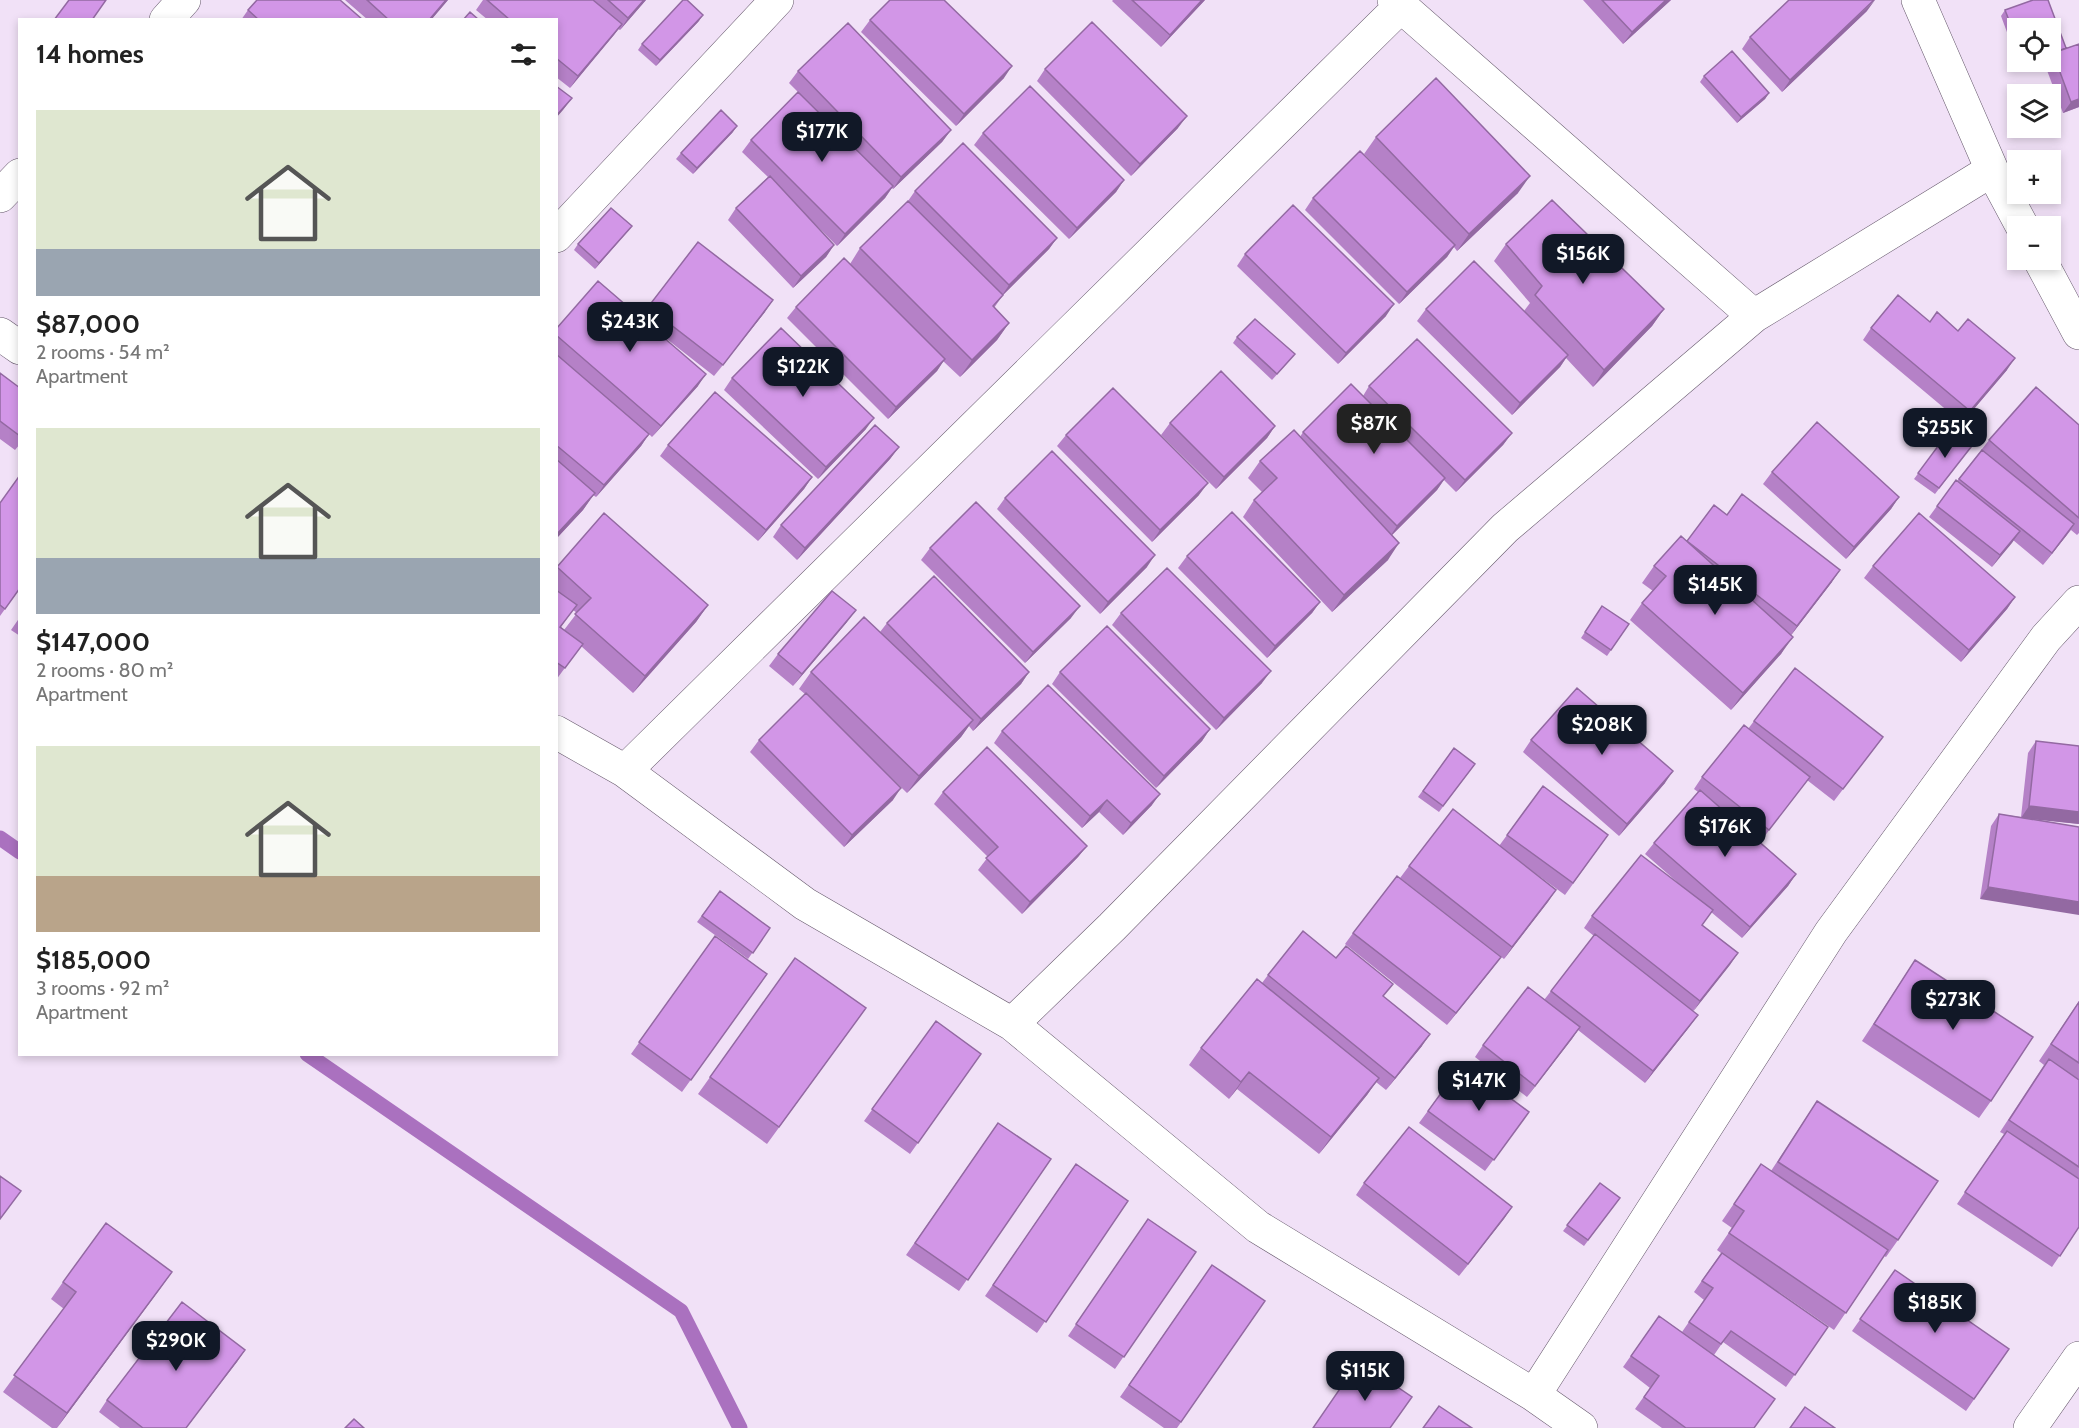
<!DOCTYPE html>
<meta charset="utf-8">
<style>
body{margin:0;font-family:Cabin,sans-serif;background:#f2f2f2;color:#222;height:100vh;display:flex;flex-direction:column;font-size:22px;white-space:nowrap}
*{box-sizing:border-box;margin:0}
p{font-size:20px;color:#767676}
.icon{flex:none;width:33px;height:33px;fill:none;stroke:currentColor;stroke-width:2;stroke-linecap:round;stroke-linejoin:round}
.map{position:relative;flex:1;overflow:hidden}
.side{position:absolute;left:18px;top:18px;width:540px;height:1038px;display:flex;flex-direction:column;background:#fff;border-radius:0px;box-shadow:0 3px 9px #0003}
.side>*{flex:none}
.fabs{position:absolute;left:2007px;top:18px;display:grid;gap:12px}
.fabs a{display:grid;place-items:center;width:54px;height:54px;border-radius:0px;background:#fff;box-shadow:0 3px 9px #0003;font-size:30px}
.price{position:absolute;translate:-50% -51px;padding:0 14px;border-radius:12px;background:#111827;color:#fff;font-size:20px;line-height:39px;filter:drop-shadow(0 2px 3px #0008)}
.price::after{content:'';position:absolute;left:50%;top:36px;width:18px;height:14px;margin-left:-9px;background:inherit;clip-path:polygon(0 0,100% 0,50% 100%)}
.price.current{background:#222;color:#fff}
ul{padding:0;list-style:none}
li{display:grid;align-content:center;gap:12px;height:318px;padding:0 18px}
li span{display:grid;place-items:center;height:186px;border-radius:0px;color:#555}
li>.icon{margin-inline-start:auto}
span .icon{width:108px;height:108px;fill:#fffc;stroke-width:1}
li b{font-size:26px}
h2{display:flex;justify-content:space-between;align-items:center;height:72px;padding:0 18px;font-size:26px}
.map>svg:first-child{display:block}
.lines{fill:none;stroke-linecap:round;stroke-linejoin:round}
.stream{stroke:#aa71bf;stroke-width:15}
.minor-casing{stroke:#66596c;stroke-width:34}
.minor{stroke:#fff;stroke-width:33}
.wall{fill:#b581c7;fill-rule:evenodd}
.shaded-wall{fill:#9369a2}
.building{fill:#d296e7;stroke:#9369a2;stroke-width:1.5}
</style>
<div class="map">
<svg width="2079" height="1428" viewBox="0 0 2079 1428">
<rect width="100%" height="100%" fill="#f1e1f7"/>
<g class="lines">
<path class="stream" d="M0,838L20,852
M307,1054L681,1311L740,1428"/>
<g class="minor-casing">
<path id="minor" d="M1394,0L1754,316L1992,170
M1918,0L1992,170L2022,226
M166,20L184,0
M0,196L20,175
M556,236L777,0
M2040,260L2079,333
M0,334L20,348
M556,732L625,771
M1012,1024L805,904L625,771L1401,6
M1534,1395L1258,1227L1012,1024L1112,927L1505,528L1754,316
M1581,1428L1534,1395L1831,932L2046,638L2079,602
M2030,1428L2079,1358"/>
</g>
<use href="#minor" class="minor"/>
</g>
<path class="wall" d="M345,0H448L431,20H368Z
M483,0H646L620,30L618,29L570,88L556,77V20H488L476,10Z
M1113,0H1205L1161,47L1112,1Z
M1583,0H1671L1623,44Z
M2033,0H2048L2066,48L2079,44V107L2063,113L2045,65L2047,62H2050V28H2018V62H2046L2021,70L2001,16L2005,10Z
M248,10L363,20H241Z
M1867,11L1782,92L1742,49L1750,37Z
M870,20L1004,78L956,126L861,32Z
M699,21L656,66L638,50L642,44Z
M1045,69L1178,128L1131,176L1037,81Z
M798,71L951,130L942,142L893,189L892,188L885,198L837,246L810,219L834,245L826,257L793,288L728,220L736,208L768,177L742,152L751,140L798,92L789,83Z
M1704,76L1769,93L1765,99L1737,123L1700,82Z
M733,132L693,174L676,159L681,153Z
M983,133L1124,180L1116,192L1069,239L974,145Z
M1376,137L1518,193L1457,251L1454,247L1447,257L1399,304L1305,210L1313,198L1383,173L1364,154Z
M915,191L1057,238L1049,249L1003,295L994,308L1009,323L997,340L960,377L943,361L937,371L888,419L787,318L796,307L850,264L860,248L908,201Z
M632,226L627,232L595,269L574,250L578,244Z
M1506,244L1664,309L1652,326L1593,387L1566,358L1560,367L1512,415L1417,321L1426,309L1524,311L1530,303L1494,261Z
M1245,254L1386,316L1338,364L1237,266Z
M648,307L765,312L714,376L659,333L698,386L652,437L649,434L641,446L596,497L593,495L583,510L556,539V329L641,318Z
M1930,322L1958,331L2007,370L1962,423L1863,340L1871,328Z
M1237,337L1295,354L1290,360L1272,380L1233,343Z
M0,373L20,388V444L15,450L0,439Z
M732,378L866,429L818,479L724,390Z
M1369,386L1512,433L1503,445L1456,492L1444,480L1437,490L1392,535L1388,560L1332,612L1243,517L1254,500L1263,493L1248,478L1260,461L1300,437L1303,432L1363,396Z
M1170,423L1275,426L1267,438L1216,489L1161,435Z
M2079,425V533L2077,535L2071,530L2043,565L2013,540L1992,567L1929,517L1937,506L1957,481L1989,440Z
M1950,430L1971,447L1935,494L1914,479Z
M1066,435L1199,495L1152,542L1057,446Z
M668,445L812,477L804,489L758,541L660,456Z
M899,447L890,459L797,560L773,537L781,525Z
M1772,472L1899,497L1891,509L1846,559L1763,484Z
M1005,498L1147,567L1100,614L997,509Z
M0,503L20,588L0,616Z
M1727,515L1832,582L1791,635L1781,654L1731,710L1630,620L1642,603L1653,591L1642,583L1654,566L1687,541Z
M930,548L1071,618L1025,663L921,560Z
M1187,556L1320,602L1312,613L1267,658L1178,568Z
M1873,566L2015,597L2007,609L1961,662L1864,578Z
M556,568L708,605L696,622L633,693L581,646L556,680ZM573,610L577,613L564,630L561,627Z
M1602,606L1629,624L1607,656L1581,638Z
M1121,613L1262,683L1216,730L1112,625Z
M20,617V636L11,630Z
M847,622L793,686L769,666L778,654Z
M887,623L1029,672L1021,684L973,731L969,726L961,737L907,793L870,757L893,800L844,847L750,752L759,740L805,694L799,689L811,672L880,632Z
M1060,672L1210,729L1202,741L1156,788L1052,684Z
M1754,721L1883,737L1834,801L1807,780L1761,841L1743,827L1796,874L1788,886L1742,938L1711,912L1702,925L1738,953L1693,1011L1690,1026L1645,1083L1578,1030L1527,1097L1475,1057L1483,1045L1544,1000L1594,936L1584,928L1592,916L1684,888L1645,854L1654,843L1698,792L1694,789L1702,777L1748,729Z
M1002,731L1152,805L1123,835L1099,812L1082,828L994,743Z
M1531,740L1665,783L1619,836L1523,752Z
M2036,741L2079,746V824L2027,818L2079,827L1980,899L1991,826L1999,814L2021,817L2028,753Z
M1454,748L1475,764L1439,812L1418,797Z
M1543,786L1608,835L1565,895L1520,862L1556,890L1504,959L1400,878L1409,866L1499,846Z
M943,792L1087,846L1078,857L1022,914L978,870L988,857L934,804Z
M720,891L770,928L748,959L697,922Z
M1353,933L1492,969L1447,1025L1345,944Z
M715,936L767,974L682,1092L631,1054Z
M795,958L866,1008L767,1144L698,1094Z
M1915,960L1991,1101L1979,1118L1862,1041Z
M1268,975L1384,997L1422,1046L1386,1090L1376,1082L1367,1095L1319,1154L1237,1089L1229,1099L1189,1065L1201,1048L1262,983Z
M2079,1001V1227L2052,1267L1957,1204L2004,1134L2000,1132L2044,1065L2039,1061Z
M936,1021L981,1054L910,1154L864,1121Z
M1463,1063L1529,1112L1485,1171L1419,1123Z
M1817,1101L1898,1240L1886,1257L1884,1256L1834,1330L1763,1281L1828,1327L1786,1387L1723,1342L1714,1355L1754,1428H1662L1635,1409L1650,1388L1623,1367L1659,1316L1682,1332L1704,1300L1694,1292L1721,1253L1717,1250L1732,1228L1722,1221L1761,1164L1771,1171Z
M998,1123L1051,1159L959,1291L906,1255Z
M1076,1164L1128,1201L1037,1333L985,1296Z
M1364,1183L1512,1207L1459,1276L1356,1195Z
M1600,1183L1620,1198L1584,1246L1563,1231Z
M1148,1219L1196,1252L1115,1369L1068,1336Z
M1212,1265L1265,1301L1177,1428H1164L1120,1397Z
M1895,1270L2009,1349L1966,1411L1852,1331Z
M172,1272L57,1428H52L3,1392L64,1309L51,1299L63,1282Z
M245,1350L186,1428H120L99,1412L107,1400Z"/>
<path class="shaded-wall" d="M446,0H448L431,20H429Z
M644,0H646L620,30L628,18Z
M1202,0H1205L1161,47L1170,35Z
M1666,0H1671L1623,44L1632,32Z
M1875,0L1867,11L1782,92L1790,80Z
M703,15L699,21L656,66L660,60Z
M622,24L614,35L570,88L578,76Z
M2033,62H2046L2021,70L2025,64Z
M1012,66L1004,78L956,126L964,114Z
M1769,93L1765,99L1737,123L1741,117Z
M572,98L563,110L556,118V116Z
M2079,99V107L2063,113L2071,102Z
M1187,116L1178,128L1131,176L1140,164Z
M737,126L733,132L693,174L697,168Z
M951,130L942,142L893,189L901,177Z
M1530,176L1518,193L1457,251L1469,234Z
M1124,180L1116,192L1069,239L1077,228Z
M893,186L885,198L837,246L845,234Z
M632,226L627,232L595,269L599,263Z
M1057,238L1049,249L1001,297L1009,285Z
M834,245L826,257L793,288L801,276Z
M1455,245L1447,257L1399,304L1407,292Z
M773,300L765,312L714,376L723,365Z
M1394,304L1386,316L1338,364L1346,353Z
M1664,309L1652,326L1593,387L1604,370Z
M1009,323L997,340L960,377L972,360Z
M1568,355L1560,367L1512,415L1520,403Z
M2015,358L2007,370L1962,423L1970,411Z
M945,359L937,371L888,419L896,407Z
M706,374L698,386L652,437L661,426Z
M874,418L866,429L818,479L826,467Z
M1275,426L1267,438L1216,489L1224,477Z
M1512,433L1503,445L1456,492L1465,480Z
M649,434L641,446L596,497L604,485Z
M899,447L890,459L797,560L805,548Z
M812,477L804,489L758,541L766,530Z
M1445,478L1437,490L1389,538L1397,526Z
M1208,483L1199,495L1152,542L1160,530Z
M595,493L583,510L556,539V535Z
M1899,497L1891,509L1846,559L1854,547Z
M2074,524L2066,536L2043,565L2052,553Z
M2020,531L2012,543L1992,567L2000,555Z
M1399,543L1388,560L1332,612L1344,595Z
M1155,555L1147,567L1100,614L1108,602Z
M1840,570L1832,582L1789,638L1797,626Z
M2015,597L2007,609L1961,662L1969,650Z
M1320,602L1312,613L1267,658L1275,646Z
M708,605L696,622L633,693L645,676Z
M1080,606L1071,618L1025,663L1033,652Z
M856,610L847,622L793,686L802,674Z
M1793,637L1781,654L1731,710L1743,693Z
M1271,671L1262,683L1216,730L1224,718Z
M1029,672L1021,684L973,731L981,719Z
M973,720L961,737L907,793L919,776Z
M1210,729L1202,741L1156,788L1164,776Z
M1673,771L1665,783L1619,836L1627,824Z
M901,788L893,800L844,847L852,835Z
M1160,794L1152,805L1123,835L1131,823Z
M1107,800L1099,812L1082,828L1090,816Z
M2029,806L2079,812V824L2021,818Z
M1087,846L1078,857L1022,914L1030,902Z
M1796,874L1788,886L1742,938L1750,927Z
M1988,887L2079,902V915L1980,899Z
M1556,890L1548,902L1504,959L1512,947Z
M1738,953L1730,965L1692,1013L1700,1001Z
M1501,957L1492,969L1447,1025L1456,1013Z
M1698,1015L1690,1026L1645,1083L1653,1071Z
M1580,1027L1572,1039L1527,1097L1535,1086Z
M1430,1034L1422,1046L1386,1090L1395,1078Z
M1249,1072L1237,1089L1229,1099L1241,1082Z
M1379,1078L1367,1095L1319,1154L1331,1137Z
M1512,1207L1504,1219L1459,1276L1468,1264Z
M172,1272L160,1289L57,1428L67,1413Z
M245,1350L237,1362L186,1428Z"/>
<path class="building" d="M69,0H106L92,20H54Z
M257,0H340L363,20H259L248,10Z
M367,0H446L429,20H389Z
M487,0H593L622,24L578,76L556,58V20H510Z
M608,0H644L628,18Z
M683,0H687L703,15L660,60L642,44Z
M890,0H944L1012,66L964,114L870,20Z
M1132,0H1202L1170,35Z
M1602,0H1666L1632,32Z
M1789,0H1874L1790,80L1750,37Z
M2033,0H2048L2066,48L2053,53L2050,55V28H2018V44L2005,10Z
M470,12L479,20H463Z
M1092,22L1187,116L1140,164L1045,69Z
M848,23L951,130L901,177L798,71Z
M2079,44V99L2071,102L2053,53Z
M1732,51L1769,93L1741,117L1704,76Z
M2024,62H2033L2025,64Z
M1436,78L1530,176L1469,234L1376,137Z
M556,86L572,98L556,116Z
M1030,86L1124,180L1077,228L983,133Z
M798,92L893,186L845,234L751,140Z
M721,110L737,126L697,168L681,153Z
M963,143L1057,238L1009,285L915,191Z
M1360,151L1455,245L1407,292L1313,198Z
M770,176L834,245L801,276L736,208Z
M1552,200L1664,309L1604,370L1535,295L1542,286L1506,244Z
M908,201L1003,295L993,306L1009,323L972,360L860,248Z
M1293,205L1394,304L1346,353L1245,254Z
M611,208L632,226L599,263L578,244Z
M698,242L773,300L723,365L648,307Z
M844,258L945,359L896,407L796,307Z
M1474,261L1568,355L1520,403L1426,309Z
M598,281L706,374L661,426L556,335V329Z
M1898,295L1930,322L1937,312L1958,331L1968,319L2015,358L1970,411L1871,328Z
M1255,319L1295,354L1277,374L1237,337Z
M781,328L874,418L826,467L732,378Z
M1417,339L1512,433L1465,480L1369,386Z
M556,354L649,434L604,485L556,445Z
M1221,371L1275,426L1224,477L1170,423Z
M0,373L20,388V436L0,421Z
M1351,384L1445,478L1397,526L1303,432Z
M2036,387L2079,425V518L1989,440Z
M1113,388L1208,483L1160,530L1066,435Z
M715,392L812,477L766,530L668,445Z
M1817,422L1899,497L1854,547L1772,472Z
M875,425L899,447L805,548L781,525Z
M1294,430L1399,543L1344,595L1254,500L1277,478L1260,461Z
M1950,430L1971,447L1939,488L1918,473Z
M1982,450L2074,524L2052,553L1959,479Z
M1052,451L1155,555L1108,602L1005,498Z
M556,459L595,493L556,535Z
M20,475V588L5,609L0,605V503Z
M1956,480L2020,531L2000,555L1937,506Z
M1742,494L1840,570L1797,626L1687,541L1714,505L1727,515Z
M976,502L1080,606L1033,652L930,548Z
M1232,512L1320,602L1275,646L1187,556Z
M604,513L708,605L645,676L575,614L591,598L557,567Z
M1919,513L2015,597L1969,650L1873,566Z
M1681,536L1793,637L1743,693L1642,603L1666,576L1654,566Z
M1167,568L1271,671L1224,718L1121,613Z
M934,576L1029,672L981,719L887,623Z
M556,590L577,605L560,627L583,644L565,668L556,662Z
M832,591L856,610L802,674L778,654Z
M1602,606L1629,624L1611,650L1585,632Z
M864,617L973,720L919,776L811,672Z
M1107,626L1210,729L1164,776L1060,672Z
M1795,668L1883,737L1843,789L1754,721Z
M1048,685L1160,794L1131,823L1107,800L1090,816L1002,731Z
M1577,688L1673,771L1627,824L1531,740Z
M806,693L901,788L852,835L759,740Z
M1744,725L1810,777L1769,830L1702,777Z
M2036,741L2079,746V812L2029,806Z
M987,747L1087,846L1030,902L986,858L998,847L943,792Z
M1454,748L1475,764L1443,806L1423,791Z
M1543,786L1608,835L1573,883L1507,835Z
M1700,790L1796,874L1750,927L1654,843Z
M1453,809L1556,890L1512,947L1409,866Z
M1999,814L2079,827V902L1988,887Z
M1641,855L1713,910L1702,925L1738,953L1700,1001L1592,916Z
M1397,876L1501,957L1456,1013L1353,933Z
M720,891L770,928L753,953L702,916Z
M1303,931L1336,958L1346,946L1393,984L1383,996L1430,1034L1395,1078L1268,975Z
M1595,934L1698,1015L1653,1071L1551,991Z
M715,936L767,974L691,1080L639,1042Z
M795,958L866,1008L779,1127L710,1077Z
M1915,960L2033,1037L1991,1101L1874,1024Z
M1257,979L1379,1078L1331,1137L1249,1072L1241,1082L1201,1048Z
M1528,987L1580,1027L1535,1086L1483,1045Z
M2079,1002V1063L2051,1044Z
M936,1021L981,1054L918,1143L872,1109Z
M2049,1059L2079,1080V1167L2009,1120Z
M1463,1063L1529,1112L1494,1160L1428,1111Z
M1817,1101L1938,1181L1898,1240L1778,1162Z
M998,1123L1051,1159L968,1280L915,1243Z
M1409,1127L1512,1207L1468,1264L1364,1183Z
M2007,1131L2079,1179V1227L2060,1256L1965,1192Z
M1076,1164L1128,1201L1046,1322L993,1285Z
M1761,1164L1888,1250L1846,1313L1729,1233L1744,1211L1734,1204Z
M0,1176L21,1191L0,1219Z
M1600,1183L1620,1198L1588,1240L1567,1225Z
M1148,1219L1196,1252L1124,1357L1076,1324Z
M106,1223L172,1272L67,1413L14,1375L76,1292L63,1282Z
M1722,1253L1828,1327L1795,1375L1731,1331L1721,1344L1689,1322L1713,1288L1702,1281Z
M1212,1265L1265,1301L1181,1422L1129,1385Z
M1895,1270L2009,1349L1974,1399L1860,1319Z
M182,1302L245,1350L186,1428H143L107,1400Z
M1659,1316L1775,1399L1754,1428H1686L1644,1397L1659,1376L1631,1356Z
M1359,1361L1412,1397L1390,1428H1313Z
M1439,1406L1472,1428H1423Z
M1805,1407L1835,1428H1790Z
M354,1419L364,1428H345Z"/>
</svg>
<div class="fabs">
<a><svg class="icon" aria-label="locate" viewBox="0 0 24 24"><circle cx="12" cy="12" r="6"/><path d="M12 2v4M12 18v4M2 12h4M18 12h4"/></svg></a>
<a><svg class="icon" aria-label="layers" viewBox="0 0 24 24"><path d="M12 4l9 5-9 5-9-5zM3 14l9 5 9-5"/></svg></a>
<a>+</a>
<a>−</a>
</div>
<b class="price" style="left:822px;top:163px">$177K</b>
<b class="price" style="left:1583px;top:285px">$156K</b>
<b class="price" style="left:630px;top:353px">$243K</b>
<b class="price" style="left:803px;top:398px">$122K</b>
<b class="price current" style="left:1374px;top:455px">$87K</b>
<b class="price" style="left:1945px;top:459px">$255K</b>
<b class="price" style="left:1715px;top:616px">$145K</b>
<b class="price" style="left:1602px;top:756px">$208K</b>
<b class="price" style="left:1725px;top:858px">$176K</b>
<b class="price" style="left:1953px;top:1031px">$273K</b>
<b class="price" style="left:1479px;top:1112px">$147K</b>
<b class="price" style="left:1935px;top:1334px">$185K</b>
<b class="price" style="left:176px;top:1372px">$290K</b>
<b class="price" style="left:1365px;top:1402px">$115K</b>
<section class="side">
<h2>14 homes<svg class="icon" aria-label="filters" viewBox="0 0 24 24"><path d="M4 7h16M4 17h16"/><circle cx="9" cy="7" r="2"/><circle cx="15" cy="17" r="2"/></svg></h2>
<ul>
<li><span style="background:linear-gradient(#dfe7d0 75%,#9aa5b1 0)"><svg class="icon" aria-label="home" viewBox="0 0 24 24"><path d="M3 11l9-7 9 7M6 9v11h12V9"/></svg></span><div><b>$87,000</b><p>2 rooms · 54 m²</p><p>Apartment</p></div></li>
<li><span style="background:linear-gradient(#dfe7d0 70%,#9aa5b1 0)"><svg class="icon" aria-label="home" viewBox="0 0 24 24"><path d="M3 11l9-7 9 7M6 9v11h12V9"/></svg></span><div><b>$147,000</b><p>2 rooms · 80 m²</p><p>Apartment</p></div></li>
<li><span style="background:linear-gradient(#dfe7d0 70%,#b9a48a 0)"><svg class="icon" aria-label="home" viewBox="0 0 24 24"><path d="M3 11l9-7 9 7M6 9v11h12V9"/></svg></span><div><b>$185,000</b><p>3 rooms · 92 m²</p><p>Apartment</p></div></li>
</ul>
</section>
</div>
